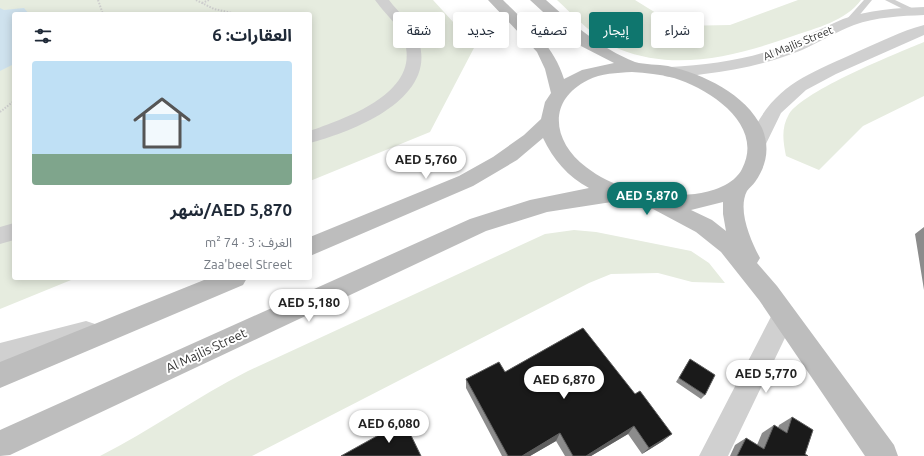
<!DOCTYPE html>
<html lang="ar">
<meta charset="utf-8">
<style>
body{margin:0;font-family:Ubuntu,"Noto Sans Arabic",sans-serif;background:#f6f6f7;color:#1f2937;direction:rtl;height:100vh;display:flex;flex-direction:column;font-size:15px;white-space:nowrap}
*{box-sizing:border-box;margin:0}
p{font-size:13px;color:#747a83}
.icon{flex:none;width:22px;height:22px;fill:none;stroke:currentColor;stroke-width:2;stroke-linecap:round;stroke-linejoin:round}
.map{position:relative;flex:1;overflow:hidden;direction:ltr}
.drawer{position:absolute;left:12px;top:12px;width:300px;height:268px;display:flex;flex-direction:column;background:#fff;border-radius:4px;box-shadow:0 2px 10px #0003;direction:rtl}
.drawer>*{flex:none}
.banner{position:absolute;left:324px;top:12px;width:380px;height:36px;direction:rtl;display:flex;gap:8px}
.price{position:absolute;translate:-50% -34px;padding:0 9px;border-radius:14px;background:#fff;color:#222;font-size:13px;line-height:26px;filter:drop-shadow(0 1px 2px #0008)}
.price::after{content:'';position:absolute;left:50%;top:24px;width:12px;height:9px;margin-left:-6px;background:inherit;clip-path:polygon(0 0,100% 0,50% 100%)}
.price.on{background:#0f766e;color:#fff}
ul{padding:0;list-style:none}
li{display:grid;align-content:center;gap:8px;height:212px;padding:0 20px}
li span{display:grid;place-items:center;height:124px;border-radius:4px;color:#555}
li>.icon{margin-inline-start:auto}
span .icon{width:72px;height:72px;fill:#fffc;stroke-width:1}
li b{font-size:17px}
h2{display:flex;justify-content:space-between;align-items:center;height:48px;padding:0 20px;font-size:17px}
.tag{padding:0 14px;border-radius:4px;background:#fff;box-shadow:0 2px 10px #0003;font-size:14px;line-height:36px}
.tag.on{background:#0f766e;color:#fff}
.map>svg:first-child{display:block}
.green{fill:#e6ecdf}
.water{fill:#cfe2ee}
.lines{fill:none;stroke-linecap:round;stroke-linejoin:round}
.path{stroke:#cdcdcd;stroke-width:2;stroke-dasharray:1.5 1.5;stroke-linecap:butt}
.service{fill:#d0d0d0;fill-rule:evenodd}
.minor{fill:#d0d0d0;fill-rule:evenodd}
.tertiary{fill:#d0d0d0;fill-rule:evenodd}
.secondary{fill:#bdbdbd;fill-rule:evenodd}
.wall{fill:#8c8c8c}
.shaded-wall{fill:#5f5f5f}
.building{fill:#1a1a1a;stroke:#5f5f5f}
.labels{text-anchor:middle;stroke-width:4;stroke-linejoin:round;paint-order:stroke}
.far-street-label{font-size:11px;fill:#333;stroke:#fff}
.street-label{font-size:13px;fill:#333;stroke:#fff}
</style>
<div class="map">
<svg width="924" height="456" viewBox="0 0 924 456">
<rect width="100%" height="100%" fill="#fff"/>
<path class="green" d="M0,0H433L475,46L430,132L310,181V14H14V278H76L0,309Z
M557,0H635L677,26L730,25L798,0H861C846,21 816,28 793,36C737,56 676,72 619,49C596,39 575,17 557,0Z
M924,42V96L863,126L819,170L786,156C783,141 781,128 789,114C805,90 895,54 924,42Z
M574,230L596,232L691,251L709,263L725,283L692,282L658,273L611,274L589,283L252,456H100C151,430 197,397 248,371L545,234Z"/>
<path class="water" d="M0,8L4,10L24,8L29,14H14V64L0,71Z"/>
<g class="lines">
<path class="path" d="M98,0L103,14
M196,0L214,9L237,14
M202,3L209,0
M0,112L14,101"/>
<path class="service" d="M864,0H872L852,24H846V20Z
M885,0H895L918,11L911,13Z"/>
<path class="minor" d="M375,0H389C399,13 414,26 419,42C437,100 351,132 310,143V131C346,118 422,93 404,40C399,25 384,13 375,0Z
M14,223V240L0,244V227Z
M784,304L792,307L796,315L728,456H699L776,307Z
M86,321L95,324L98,332L95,340L0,367V343Z"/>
<path class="tertiary" d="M924,7V15C901,16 876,17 854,25C836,32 819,42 802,50C771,63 737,70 704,74C691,76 677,79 664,76L662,72L664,68L670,67C705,65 739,61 772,50C797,42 819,29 843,19C868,10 897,8 924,7Z
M924,25V35L836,74L806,90L781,113L764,148L757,150L750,148L747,143C773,84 805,76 859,51C880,42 901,31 924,25Z"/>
<path class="secondary" d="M488,0H503C527,24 554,45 564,79L582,70L614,63L579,45L530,0H546C573,24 600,48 635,62C645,65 658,64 668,66C703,74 746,94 762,128C770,147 767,165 755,182C753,185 749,188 747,191C737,210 751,241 760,258L757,263L777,286L894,445L898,456H865L759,300L721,252L696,232L653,209L618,201L547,212L486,231L10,455L0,456V430L470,219L530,200L589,188C568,177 553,159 543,138L517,160L473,186L310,256V237L459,176L493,157L524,135L541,119L545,102L551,93L545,69L537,52ZM632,72C646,73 660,74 674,78C710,89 765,125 742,169C734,185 711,192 695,194C657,198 617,191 586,167C553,142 546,101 588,80C601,73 617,73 632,72ZM723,202V214L726,231L712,220L691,210Z
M209,278H247L243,285L0,388V362Z"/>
</g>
<path class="wall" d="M924,227V290L915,234Z
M583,328L663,441L642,454L628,434L591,456H565L556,441L530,456H502L466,388V379L505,372Z
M690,359L705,395L701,399L676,382L687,364Z
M792,417L805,454L808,456H730L735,445L746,438L757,445L762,433L774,425L778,428L779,425Z"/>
<path class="shaded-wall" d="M634,426L628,434L591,456H586Z
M560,433L556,441L530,456H522Z
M672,434L663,441L642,454L649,448Z"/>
<path class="building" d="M583,328L635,394L640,391L672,434L649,448L634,426L586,456H573L560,433L522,456H508L466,379L499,362L505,372Z
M690,359L715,375L705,395L679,378Z
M792,417L813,430L805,454L808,456H737L746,438L764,449L774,425L787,433Z
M404,421L421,456H341Z"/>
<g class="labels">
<g class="far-street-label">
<text transform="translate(798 43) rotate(-22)" y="4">Al Majlis Street</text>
</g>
<g class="street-label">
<text transform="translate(206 350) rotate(-25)" y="5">Al Majlis Street</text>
</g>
</g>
</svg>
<b class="price" style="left:426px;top:180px">AED 5,760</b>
<b class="price on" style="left:647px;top:216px">AED 5,870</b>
<b class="price" style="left:309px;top:323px">AED 5,180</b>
<b class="price" style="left:766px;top:394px">AED 5,770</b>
<b class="price" style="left:564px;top:400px">AED 6,870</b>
<b class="price" style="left:389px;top:444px">AED 6,080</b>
<div class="banner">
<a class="tag">شراء</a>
<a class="tag on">إيجار</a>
<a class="tag">تصفية</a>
<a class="tag">جديد</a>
<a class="tag">شقة</a>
</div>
<section class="drawer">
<h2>العقارات: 6<svg class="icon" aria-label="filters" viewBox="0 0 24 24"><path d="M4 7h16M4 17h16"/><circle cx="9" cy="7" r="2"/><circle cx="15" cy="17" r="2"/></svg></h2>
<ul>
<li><span style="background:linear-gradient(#bfe0f5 75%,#7fa58c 0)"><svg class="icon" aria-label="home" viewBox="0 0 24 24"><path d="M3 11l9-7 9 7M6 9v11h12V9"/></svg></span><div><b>AED 5,870/شهر</b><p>الغرف: 3 · 74 m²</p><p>Zaa'beel Street</p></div></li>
</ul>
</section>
</div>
